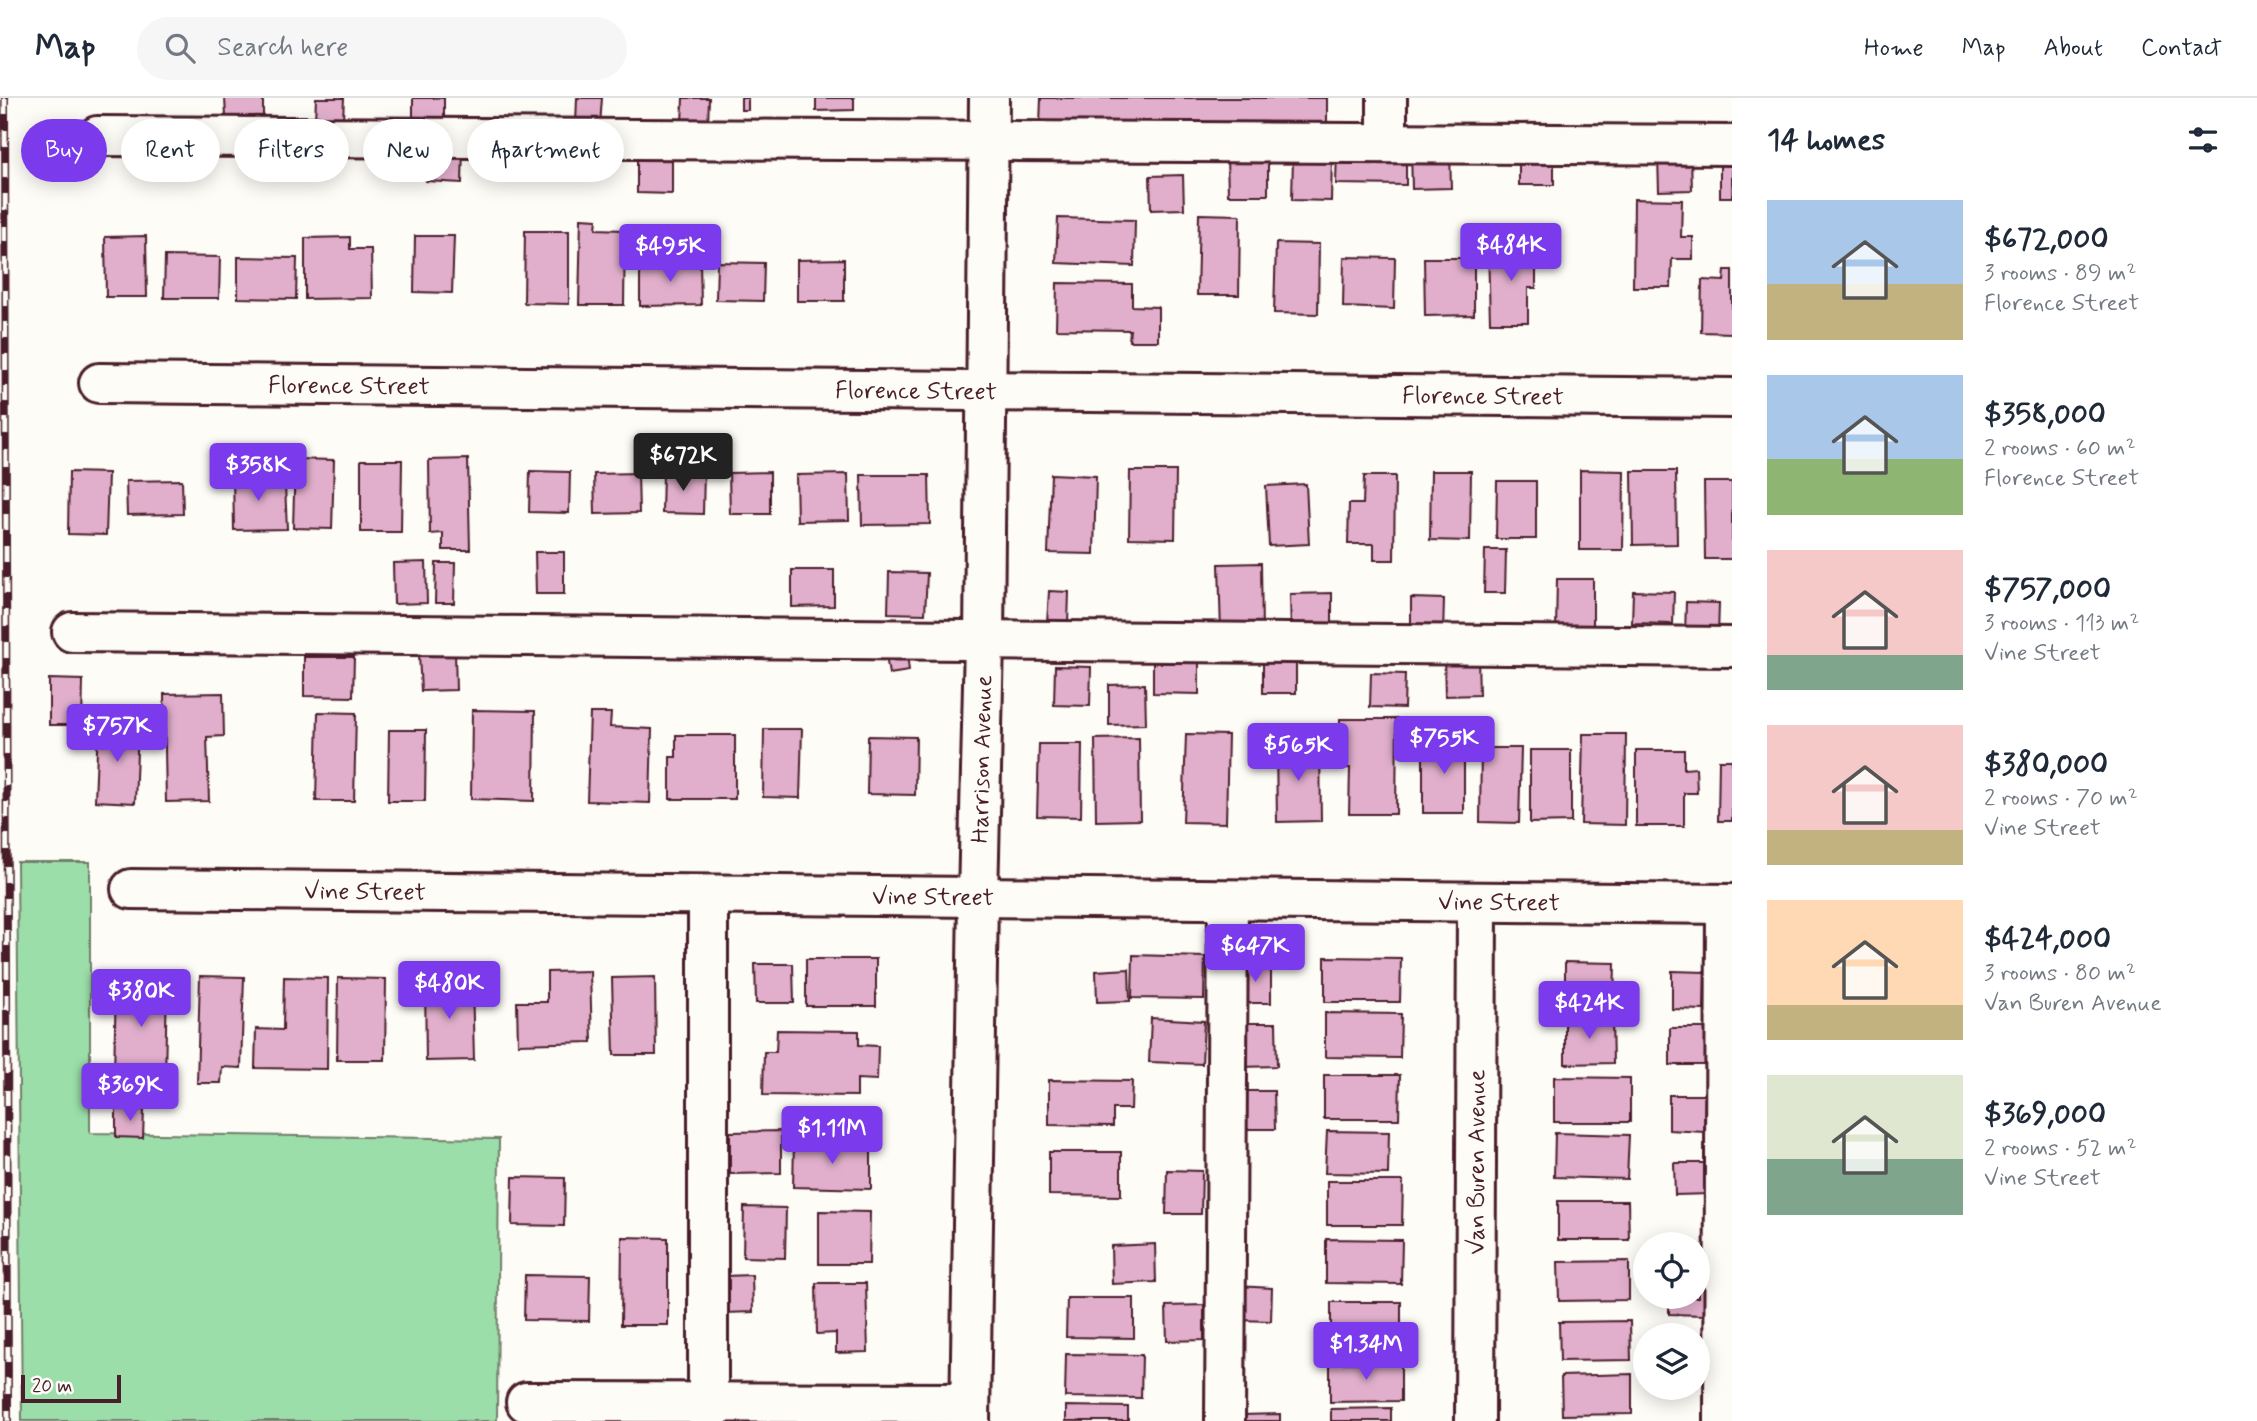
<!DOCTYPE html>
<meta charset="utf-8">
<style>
body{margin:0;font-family:Mynerve,sans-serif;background:#f6f6f7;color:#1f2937;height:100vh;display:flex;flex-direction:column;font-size:26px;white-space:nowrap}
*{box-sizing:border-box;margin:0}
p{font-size:23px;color:#747a83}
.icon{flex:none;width:38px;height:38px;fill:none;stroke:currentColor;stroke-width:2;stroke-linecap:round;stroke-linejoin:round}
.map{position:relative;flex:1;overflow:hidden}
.side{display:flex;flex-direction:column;background:#fff;width:525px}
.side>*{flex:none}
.top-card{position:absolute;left:21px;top:21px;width:665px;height:63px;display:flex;gap:14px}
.buttons{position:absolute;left:1633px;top:1134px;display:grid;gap:14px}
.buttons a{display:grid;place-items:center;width:77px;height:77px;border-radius:50%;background:#fff;box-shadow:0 4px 18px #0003;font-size:35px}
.scale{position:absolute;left:21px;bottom:18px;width:100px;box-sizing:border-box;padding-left:7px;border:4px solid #4a1f2b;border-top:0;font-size:19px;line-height:24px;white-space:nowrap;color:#4a1f2b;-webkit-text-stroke:5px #fdfcf7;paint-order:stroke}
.price{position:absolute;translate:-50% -60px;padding:0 16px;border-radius:7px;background:#7c3aed;color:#fff;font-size:23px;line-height:46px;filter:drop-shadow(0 2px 4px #0008)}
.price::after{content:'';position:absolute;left:50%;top:42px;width:21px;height:16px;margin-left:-10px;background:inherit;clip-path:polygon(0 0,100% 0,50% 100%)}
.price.on{background:#222;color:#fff}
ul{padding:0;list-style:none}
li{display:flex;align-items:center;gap:21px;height:175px;padding:0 35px}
li span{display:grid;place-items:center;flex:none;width:196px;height:140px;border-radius:0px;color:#555}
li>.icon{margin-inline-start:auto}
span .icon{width:84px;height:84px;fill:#fffc;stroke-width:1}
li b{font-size:30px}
h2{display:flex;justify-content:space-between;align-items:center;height:84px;padding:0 35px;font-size:30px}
.chip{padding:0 24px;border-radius:32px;background:#fff;box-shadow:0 4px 18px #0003;font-size:24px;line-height:63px}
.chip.on{background:#7c3aed;color:#fff}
header{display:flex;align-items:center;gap:42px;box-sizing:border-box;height:98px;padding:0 35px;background:#fff;border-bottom:2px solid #e0e1e3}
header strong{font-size:33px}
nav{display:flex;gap:38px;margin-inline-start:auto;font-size:24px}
.search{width:490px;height:63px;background:#f6f6f7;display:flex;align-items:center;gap:18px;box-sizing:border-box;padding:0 24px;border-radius:38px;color:#747a83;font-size:26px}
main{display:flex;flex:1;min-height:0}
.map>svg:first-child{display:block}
.green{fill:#9bdea9;stroke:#727e6a;stroke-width:2}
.building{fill:#e1afcc;stroke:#4a1f2b;stroke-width:2}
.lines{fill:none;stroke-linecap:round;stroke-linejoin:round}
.minor-casing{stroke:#4a1f2b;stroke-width:44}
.minor{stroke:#fdfcf7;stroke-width:38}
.rail-casing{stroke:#4a1f2b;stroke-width:8}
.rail{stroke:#fdfcf7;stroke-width:5;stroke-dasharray:16;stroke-linecap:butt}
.labels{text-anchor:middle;stroke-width:6;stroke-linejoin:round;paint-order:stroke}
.street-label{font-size:24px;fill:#4a1f2b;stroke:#fdfcf7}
</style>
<header>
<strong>Map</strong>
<div class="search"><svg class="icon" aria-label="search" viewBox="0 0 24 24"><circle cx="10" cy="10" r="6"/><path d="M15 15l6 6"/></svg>Search here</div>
<nav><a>Home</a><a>Map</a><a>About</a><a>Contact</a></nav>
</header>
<main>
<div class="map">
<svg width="1732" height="1323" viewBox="0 0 1732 1323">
<rect width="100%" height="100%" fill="#fdfcf7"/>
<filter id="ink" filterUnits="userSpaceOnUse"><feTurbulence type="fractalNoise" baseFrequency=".0143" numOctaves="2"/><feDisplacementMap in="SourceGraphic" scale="14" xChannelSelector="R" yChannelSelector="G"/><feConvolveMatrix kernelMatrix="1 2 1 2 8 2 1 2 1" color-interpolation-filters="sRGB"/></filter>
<g filter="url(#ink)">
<path class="green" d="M17,764H90V1035L499,1041L497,1323H22Z"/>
<path class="building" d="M225,0H263V18L226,19Z
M316,0H344L343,22H315Z
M413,0H444V23H413Z
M577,0H602L600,27L576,26Z
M683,0H709L708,28L682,27Z
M741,0H748V12H741Z
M816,0H854V12L816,13Z
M1041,0H1327V29L1040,27Z
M427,48L463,49L462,85L426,83Z
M1337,51L1406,53V87L1336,86Z
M1450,52L1451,90L1412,91L1411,53Z
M1268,56V97H1228L1227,57Z
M1519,56H1554V87H1519Z
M1720,56H1732V99H1720Z
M1691,58L1692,92L1659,93L1658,59Z
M1293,59L1332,60L1331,103L1292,102Z
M637,62H672V96L637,95Z
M1183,77L1184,111L1151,112L1150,78Z
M1634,101L1682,102L1681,139H1693V161H1672L1671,189H1633Z
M1199,116L1240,117L1239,197H1197Z
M581,120L597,121L596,131L625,132L624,207H579Z
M1058,120L1135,122L1134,168L1056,165Z
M525,133H569V206L524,205Z
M146,138L147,199H106L105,139Z
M415,138H454L452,195L414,194Z
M350,139V151H371L372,200L305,201V140Z
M1276,145L1319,146L1318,216L1274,215Z
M1536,149V190H1528V224H1490L1488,150Z
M165,158L220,159L219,200H164Z
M238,159L297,160L296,201L238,200Z
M1344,159L1395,160L1394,211L1343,209Z
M1424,160H1474V217L1425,218Z
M844,161V203H797V162Z
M700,163L701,207L640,208V164Z
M717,164L764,165L763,203L716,202Z
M1725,172H1732V235L1701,234L1702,182L1724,183Z
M1057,185L1132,186V208L1158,209V243H1129L1130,232L1056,231Z
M295,361L334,362L332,431L293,430Z
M468,361L470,452H443V435L430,436L429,362Z
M361,362H402L401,434H361Z
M1580,372L1624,373L1623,452H1580Z
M530,373L570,374L569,415L529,414Z
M1130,373H1176L1175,441L1129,440Z
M1431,373H1471L1470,443L1430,442Z
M1632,373H1676L1677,446L1633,447Z
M69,374L108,375L106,437L68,436Z
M266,374L267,388L285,387L287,431L234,432L233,375Z
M663,374H704L703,416L662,415Z
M770,374V416H730L729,375Z
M638,375L639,415L595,416L594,376Z
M848,376L849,422L797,423L796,377Z
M1051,376L1096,378L1094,456L1048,455Z
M861,377H929L930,426L862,427Z
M1364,378H1395L1394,462H1374V446H1348L1349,406H1363Z
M182,382L183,416L127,417L126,383Z
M1497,383H1536V441H1496Z
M1704,384H1732V461H1705Z
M1306,386L1309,446L1269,448L1266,388Z
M1485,452H1506L1505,495H1484Z
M535,454H564V496H536Z
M426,464L427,505L394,506L393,465Z
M436,465H455L454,505H435Z
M1261,465L1262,534L1221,535L1219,466Z
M792,472H834V508L792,509Z
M889,474L927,475L925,516L888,515Z
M1557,481H1593V533H1556Z
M1049,493L1069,494L1068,526L1047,525Z
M1633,493L1674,494L1673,526L1632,525Z
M1332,495V538H1291L1290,496Z
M1411,500L1444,501L1443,537L1411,536Z
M1686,504L1719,505L1718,538L1685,536Z
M1153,554L1199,555V596L1153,595Z
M455,555L456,592L421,593L419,557Z
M907,555L909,573L889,576L886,558Z
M304,559H354L353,599L304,598Z
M1263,559H1296V595H1263Z
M1444,559H1478L1479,597L1445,598Z
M1055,568L1091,569L1090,608L1054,607Z
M1371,575L1405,576L1404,610L1370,609Z
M49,581L83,582L82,627H49Z
M1145,586L1146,626L1109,627V587Z
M223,595L224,638L207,639L209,703L166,704L164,596Z
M472,612L535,613L534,703L471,701Z
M318,614L356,615L354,703H316Z
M590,615H611L610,629L652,631L650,705L587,703Z
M1340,621H1397L1396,716H1349L1350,670H1339Z
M98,627L138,628L135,705L95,703Z
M764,631H802L800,700L763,699Z
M389,632H426L425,703H388Z
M1186,636L1228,637L1226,725L1183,724Z
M1583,636H1626L1625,727L1581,726Z
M676,637H735V701H670V659H676Z
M868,638L916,639L915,697L867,696Z
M1139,640L1140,722L1096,723L1095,641Z
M1423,641H1464V715H1423Z
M1039,646H1082L1081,719L1037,718Z
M1276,646H1320L1321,723L1277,724Z
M1481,650H1521L1519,725L1480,724Z
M1530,652H1571V724L1530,725Z
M1636,652H1684V671L1696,670L1697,695H1684V728H1636Z
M1719,662H1732V723H1718Z
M1133,857L1205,859L1204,901L1132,900Z
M1325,859L1401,860L1400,904H1325Z
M806,861H876V908H806Z
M1565,864L1615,865L1614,908H1565Z
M755,866H793L794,905H756Z
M1239,867H1271V905H1239Z
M1129,871L1130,903L1097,904L1096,873Z
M590,873L592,944L518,946L517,904H547V874Z
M1672,873L1705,874L1704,912L1672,911Z
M200,878L244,879L241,970L222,969L221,985H197Z
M284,879L328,880L327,971L255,970L256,931L283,932Z
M655,879L656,957H614L612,880Z
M338,880L386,881L385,962H337Z
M116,881L167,882L165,981L114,979Z
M472,883L474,962L426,963L425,884Z
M1325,915L1401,916L1400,960L1325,959Z
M1151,920L1204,923L1202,966L1149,964Z
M1612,920L1613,965L1565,966V921Z
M1240,925H1276L1277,968L1241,969Z
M1670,930H1706L1707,967H1670Z
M777,932L859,933V947L878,948L877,982L857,981V998L763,997L764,954H776Z
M1324,977H1400L1399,1021H1324Z
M1554,979L1630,980V1024H1554Z
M1049,982L1132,983L1131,1011H1113V1028L1049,1027Z
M1236,993H1274L1275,1031H1237Z
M1669,997H1705L1704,1034L1669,1032Z
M116,1011L144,1012L143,1040L116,1039Z
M781,1033V1075L730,1076V1034Z
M1327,1033L1389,1034L1388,1076L1325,1075Z
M1555,1035L1629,1037L1627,1081L1554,1079Z
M794,1044L871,1046V1091L793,1089Z
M1049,1054H1121V1098L1049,1097Z
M1674,1065H1710L1711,1096L1675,1097Z
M1167,1072L1202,1073L1201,1116H1166Z
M513,1079L565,1080L564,1128L512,1127Z
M1327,1083H1403L1402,1127H1327Z
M1558,1103H1628L1629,1142H1558Z
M744,1109L786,1110L785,1160L743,1159Z
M819,1113L870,1114L869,1166H819Z
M622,1139L668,1140V1227H621Z
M1326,1141L1402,1142L1401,1186L1326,1185Z
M1155,1146L1156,1184L1112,1186L1111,1148Z
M1629,1163V1202L1559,1203L1558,1164Z
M525,1177L590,1178L589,1223L524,1222Z
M752,1177L753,1214L725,1215L724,1178Z
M1698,1184H1705V1217L1669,1216V1199H1698Z
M816,1185H866L868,1254L836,1255V1235L817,1236Z
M1237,1188L1272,1190L1271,1223L1237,1222Z
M1067,1200H1134V1240L1066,1239Z
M1331,1204H1401V1243H1331Z
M1204,1207V1242L1167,1243L1166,1208Z
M1630,1223L1631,1262L1560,1263L1559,1224Z
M1066,1256L1142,1257L1141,1300L1065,1299Z
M1401,1264V1303L1330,1304V1265Z
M1632,1276V1316L1562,1317L1561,1278Z
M1066,1308L1128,1309V1323H1066Z
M1391,1310V1323H1331V1311Z
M1280,1316V1323H1243L1242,1317Z"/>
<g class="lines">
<g class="minor-casing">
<g id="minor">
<path d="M1387,0V45"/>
<path d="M97,38L1732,47"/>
<path id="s1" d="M99,285L1732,300"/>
<path d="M72,534L1732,549"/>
<path id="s2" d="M131,791L1732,806"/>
<path d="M526,1304L970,1305"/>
<path d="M708,1323V797"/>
<path id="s3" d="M970,1323L978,800L984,544L989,0"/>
<path d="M1225,1323L1228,802"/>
<path id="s4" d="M1475,1323L1477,805"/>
<path d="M1724,1323L1726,806"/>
</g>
</g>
<use href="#minor" class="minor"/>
<g class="rail-casing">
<path id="rail" d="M5,0L8,1323"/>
</g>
<use href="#rail" class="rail"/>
</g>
</g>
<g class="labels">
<g class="street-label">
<text dy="8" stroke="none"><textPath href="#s1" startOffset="250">Florence Street</textPath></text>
<text dy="8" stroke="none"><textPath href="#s1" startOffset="817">Florence Street</textPath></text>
<text dy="8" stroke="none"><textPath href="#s1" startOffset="1384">Florence Street</textPath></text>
<text dy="8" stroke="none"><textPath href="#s3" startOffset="662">Harrison Avenue</textPath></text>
<text dy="8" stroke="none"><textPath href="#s2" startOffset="234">Vine Street</textPath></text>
<text dy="8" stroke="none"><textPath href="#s2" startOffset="802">Vine Street</textPath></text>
<text dy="8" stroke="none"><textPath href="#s2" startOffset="1368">Vine Street</textPath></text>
<text dy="8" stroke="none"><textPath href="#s4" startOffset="259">Van Buren Avenue</textPath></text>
</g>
</g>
</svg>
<div class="buttons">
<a><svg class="icon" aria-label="locate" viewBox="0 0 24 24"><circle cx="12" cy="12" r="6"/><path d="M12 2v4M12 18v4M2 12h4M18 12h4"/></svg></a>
<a><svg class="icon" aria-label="layers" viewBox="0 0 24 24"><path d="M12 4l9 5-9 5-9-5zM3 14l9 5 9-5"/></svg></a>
</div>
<div class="scale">20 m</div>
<b class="price" style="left:1511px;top:185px">$484K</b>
<b class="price" style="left:670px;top:186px">$495K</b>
<b class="price on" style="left:683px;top:395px">$672K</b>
<b class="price" style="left:258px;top:405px">$358K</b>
<b class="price" style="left:117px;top:666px">$757K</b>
<b class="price" style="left:1444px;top:678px">$755K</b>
<b class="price" style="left:1298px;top:685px">$565K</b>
<b class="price" style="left:1255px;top:886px">$647K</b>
<b class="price" style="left:449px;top:923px">$480K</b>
<b class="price" style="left:141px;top:931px">$380K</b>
<b class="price" style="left:1589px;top:943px">$424K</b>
<b class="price" style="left:130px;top:1025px">$369K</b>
<b class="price" style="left:832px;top:1068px">$1.11M</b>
<b class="price" style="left:1366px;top:1284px">$1.34M</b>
<div class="top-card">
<a class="chip on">Buy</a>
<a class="chip">Rent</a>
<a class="chip">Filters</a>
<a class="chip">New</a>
<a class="chip">Apartment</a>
</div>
</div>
<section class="side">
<h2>14 homes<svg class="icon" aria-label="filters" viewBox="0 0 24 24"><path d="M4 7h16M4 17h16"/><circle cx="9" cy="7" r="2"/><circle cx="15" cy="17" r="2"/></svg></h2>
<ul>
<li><span style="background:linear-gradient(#a9c7e8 60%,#c2b280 0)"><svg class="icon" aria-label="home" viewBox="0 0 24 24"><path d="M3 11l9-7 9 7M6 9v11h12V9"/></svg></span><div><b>$672,000</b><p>3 rooms · 89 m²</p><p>Florence Street</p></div></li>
<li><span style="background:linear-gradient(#a9c7e8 60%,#8fb573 0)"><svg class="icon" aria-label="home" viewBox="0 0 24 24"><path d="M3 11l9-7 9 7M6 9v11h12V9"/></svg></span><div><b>$358,000</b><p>2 rooms · 60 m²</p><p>Florence Street</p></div></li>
<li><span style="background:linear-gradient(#f6c9c9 75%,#7fa58c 0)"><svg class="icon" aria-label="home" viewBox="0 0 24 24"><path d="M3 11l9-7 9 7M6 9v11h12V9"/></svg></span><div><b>$757,000</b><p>3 rooms · 113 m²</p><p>Vine Street</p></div></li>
<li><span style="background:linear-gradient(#f6c9c9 75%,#c2b280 0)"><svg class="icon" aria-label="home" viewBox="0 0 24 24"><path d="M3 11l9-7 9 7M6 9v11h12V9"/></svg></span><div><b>$380,000</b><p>2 rooms · 70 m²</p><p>Vine Street</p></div></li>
<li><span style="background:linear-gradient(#ffd9b3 75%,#c2b280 0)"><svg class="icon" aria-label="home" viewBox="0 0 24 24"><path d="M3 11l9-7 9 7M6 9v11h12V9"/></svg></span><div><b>$424,000</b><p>3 rooms · 80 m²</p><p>Van Buren Avenue</p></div></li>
<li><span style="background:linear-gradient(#dfe7d0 60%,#7fa58c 0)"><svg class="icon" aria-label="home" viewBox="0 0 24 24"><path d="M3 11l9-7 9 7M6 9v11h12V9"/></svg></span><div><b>$369,000</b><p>2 rooms · 52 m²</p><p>Vine Street</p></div></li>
</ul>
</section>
</main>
